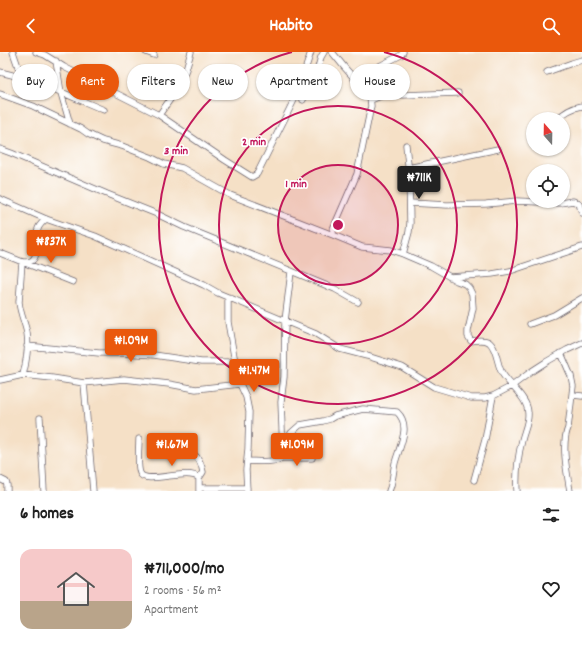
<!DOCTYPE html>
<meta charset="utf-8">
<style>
body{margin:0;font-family:Dekko,sans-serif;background:#f2f2f2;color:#222;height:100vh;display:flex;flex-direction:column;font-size:15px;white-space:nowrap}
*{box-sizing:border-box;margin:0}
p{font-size:13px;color:#767676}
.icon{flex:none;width:22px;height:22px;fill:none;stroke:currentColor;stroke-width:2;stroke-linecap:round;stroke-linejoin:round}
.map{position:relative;height:439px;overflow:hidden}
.drawer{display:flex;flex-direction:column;background:#fff;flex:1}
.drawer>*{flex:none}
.guide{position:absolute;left:12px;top:12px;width:558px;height:36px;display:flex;gap:8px}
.needle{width:26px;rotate:340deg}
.tools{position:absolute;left:526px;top:60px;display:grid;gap:8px}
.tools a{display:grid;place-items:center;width:44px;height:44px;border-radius:50%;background:#fff;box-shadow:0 1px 3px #0004;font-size:20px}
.price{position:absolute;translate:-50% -34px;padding:0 9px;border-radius:4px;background:#ea580c;color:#fff;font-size:13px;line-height:26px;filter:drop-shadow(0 1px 2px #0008)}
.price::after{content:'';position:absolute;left:50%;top:24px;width:12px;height:9px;margin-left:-6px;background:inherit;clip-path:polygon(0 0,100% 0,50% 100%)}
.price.active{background:#222;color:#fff}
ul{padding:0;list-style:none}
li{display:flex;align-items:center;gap:12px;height:100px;padding:0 20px}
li+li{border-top:1px solid #e0e0e0}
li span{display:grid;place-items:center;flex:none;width:112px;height:80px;border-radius:12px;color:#555}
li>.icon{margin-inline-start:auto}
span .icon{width:48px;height:48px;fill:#fffc;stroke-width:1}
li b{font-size:17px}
h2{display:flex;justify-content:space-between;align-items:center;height:48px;padding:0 20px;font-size:17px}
.pill{padding:0 14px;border-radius:18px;background:#fff;box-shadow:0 1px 3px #0004;font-size:14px;line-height:36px}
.pill.active{background:#ea580c;color:#fff}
header{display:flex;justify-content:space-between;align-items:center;height:52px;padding:0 20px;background:#ea580c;color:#fff;font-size:18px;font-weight:700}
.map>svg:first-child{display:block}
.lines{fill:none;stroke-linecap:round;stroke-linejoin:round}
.street-casing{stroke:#6c646c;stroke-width:7}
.street{stroke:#fff;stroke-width:5.5}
.ring{fill:none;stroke:#c2185b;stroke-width:2}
.centre{fill:#c2185b;stroke:#fff;stroke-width:2}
.ring-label{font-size:12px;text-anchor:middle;font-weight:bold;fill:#c2185b;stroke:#fff;stroke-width:3.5;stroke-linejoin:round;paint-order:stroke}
</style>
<header><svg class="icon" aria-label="back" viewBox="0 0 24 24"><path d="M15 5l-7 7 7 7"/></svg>Habito<svg class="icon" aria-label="search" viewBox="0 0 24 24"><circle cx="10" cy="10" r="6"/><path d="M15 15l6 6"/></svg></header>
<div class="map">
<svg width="582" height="439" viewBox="0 0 582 439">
<rect width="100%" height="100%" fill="#fff"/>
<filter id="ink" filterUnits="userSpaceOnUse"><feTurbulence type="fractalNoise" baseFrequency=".025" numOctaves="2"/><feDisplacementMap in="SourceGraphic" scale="8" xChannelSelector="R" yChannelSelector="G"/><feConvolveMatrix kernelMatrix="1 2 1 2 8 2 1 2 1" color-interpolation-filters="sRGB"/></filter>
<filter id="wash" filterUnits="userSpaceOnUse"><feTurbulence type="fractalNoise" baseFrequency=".012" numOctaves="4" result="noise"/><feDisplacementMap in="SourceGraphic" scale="16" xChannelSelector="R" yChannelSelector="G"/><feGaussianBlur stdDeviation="0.9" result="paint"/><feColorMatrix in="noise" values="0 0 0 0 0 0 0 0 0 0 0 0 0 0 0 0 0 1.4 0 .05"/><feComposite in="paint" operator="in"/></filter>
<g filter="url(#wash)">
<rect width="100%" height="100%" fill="#f5e0c6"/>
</g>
<g filter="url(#ink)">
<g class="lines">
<g class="street-casing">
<path id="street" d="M13,0L22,26
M36,0L45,3L64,15L159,63L225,108L252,125L257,122L297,42L311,0
M146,0L154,3
M332,0L345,16L370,44L371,54L357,122L333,177V183L362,195L391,198L403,202L431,214L457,229L465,232L469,236L472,242L473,256L468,279V284L471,289C477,288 484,287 489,290C497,296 497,313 502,321C509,333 528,346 528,361C529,370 524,379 522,388C518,404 516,422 517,439
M56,9L61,41L70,72
M0,20C36,28 70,44 104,58
M547,20L572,11L582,8
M354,27L401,3L403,0
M0,42L33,54L81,77L88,82L103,89L122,94L150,105L164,112L182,116L230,143L333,183
M303,48L309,30L316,23L321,5L324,0
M371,48L383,43L391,41L404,43L458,41
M159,63L179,35L186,17L191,0
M558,67C565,59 572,56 582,54
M0,97L11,101L107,142L157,162L184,175L335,237L358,250
M408,116L498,97
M0,147L46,167L95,184L204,233L218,241L316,282L340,297L367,304L402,315L434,335L471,346H485L493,344L512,334L532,319L546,310L567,298L582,291
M410,151L447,153L486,152L517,149L560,151L573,149L579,152L582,161
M0,201L73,230
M403,202L409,180L410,171L409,122L406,93
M22,210L19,250C20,261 25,271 27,281C29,293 26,312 23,323
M24,210C43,212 33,188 38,177C39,173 43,170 46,167
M450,225L492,222L510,219L582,195
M228,245V270L235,310L240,332L246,345L249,360L248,397L246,418L247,439
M530,272L554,263L582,246
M27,294L99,301H123L154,303L201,310H235
M561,301L571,324L573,334L568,376C561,392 567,421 570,439
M0,328L23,323L52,326L84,331L124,327L169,332L196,337L240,332
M84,331L93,439
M573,343L582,344
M40,366L44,439
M139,387C139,395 137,414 140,421C145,434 188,415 199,426V439
M183,397C196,403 200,405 203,420L199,426
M283,401L291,381L300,373L323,369L330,367L335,364L363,357L397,360C412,374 399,395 395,411C393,420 393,430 389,439
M281,406H312
M248,409C255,409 275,411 280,407C282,405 282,404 283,401L281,350L284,325L285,269L291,220
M0,427L6,430L7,433V439
M474,428L485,388L493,344
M200,436H247"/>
</g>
<use href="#street" class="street"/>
</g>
</g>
<circle cx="338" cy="173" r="60" fill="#c2185b" fill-opacity=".12"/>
<g class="ring">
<circle cx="338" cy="173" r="60"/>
<circle cx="338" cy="173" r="119"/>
<path d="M384 0A179 179 0 1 1 292 0"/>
</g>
<circle cx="338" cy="173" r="6" class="centre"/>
<g class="ring-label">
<text x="254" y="93">2 min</text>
<text x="176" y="102">3 min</text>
<text x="296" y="135">1 min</text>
</g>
</svg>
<div class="tools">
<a><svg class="needle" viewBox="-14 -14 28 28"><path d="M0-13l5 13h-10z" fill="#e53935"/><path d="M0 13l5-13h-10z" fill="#767676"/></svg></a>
<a><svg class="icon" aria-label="locate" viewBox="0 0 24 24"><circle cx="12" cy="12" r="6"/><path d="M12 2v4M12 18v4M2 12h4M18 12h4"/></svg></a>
</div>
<b class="price active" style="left:419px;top:148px">₦711K</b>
<b class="price" style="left:51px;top:212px">₦837K</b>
<b class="price" style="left:131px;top:311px">₦1.09M</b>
<b class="price" style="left:254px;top:341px">₦1.47M</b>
<b class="price" style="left:172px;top:415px">₦1.67M</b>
<b class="price" style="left:297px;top:415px">₦1.09M</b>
<div class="guide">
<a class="pill">Buy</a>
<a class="pill active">Rent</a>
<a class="pill">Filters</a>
<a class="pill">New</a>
<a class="pill">Apartment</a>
<a class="pill">House</a>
</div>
</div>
<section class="drawer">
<h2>6 homes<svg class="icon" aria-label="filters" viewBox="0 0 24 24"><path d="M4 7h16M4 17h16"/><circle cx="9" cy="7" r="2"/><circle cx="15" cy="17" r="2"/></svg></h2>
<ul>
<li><span style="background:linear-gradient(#f6c9c9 65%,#b9a48a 0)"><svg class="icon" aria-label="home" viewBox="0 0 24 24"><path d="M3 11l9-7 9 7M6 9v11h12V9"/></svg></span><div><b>₦711,000/mo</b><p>2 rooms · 56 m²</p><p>Apartment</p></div><svg class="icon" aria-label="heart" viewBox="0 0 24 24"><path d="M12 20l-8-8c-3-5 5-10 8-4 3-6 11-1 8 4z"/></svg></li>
</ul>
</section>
